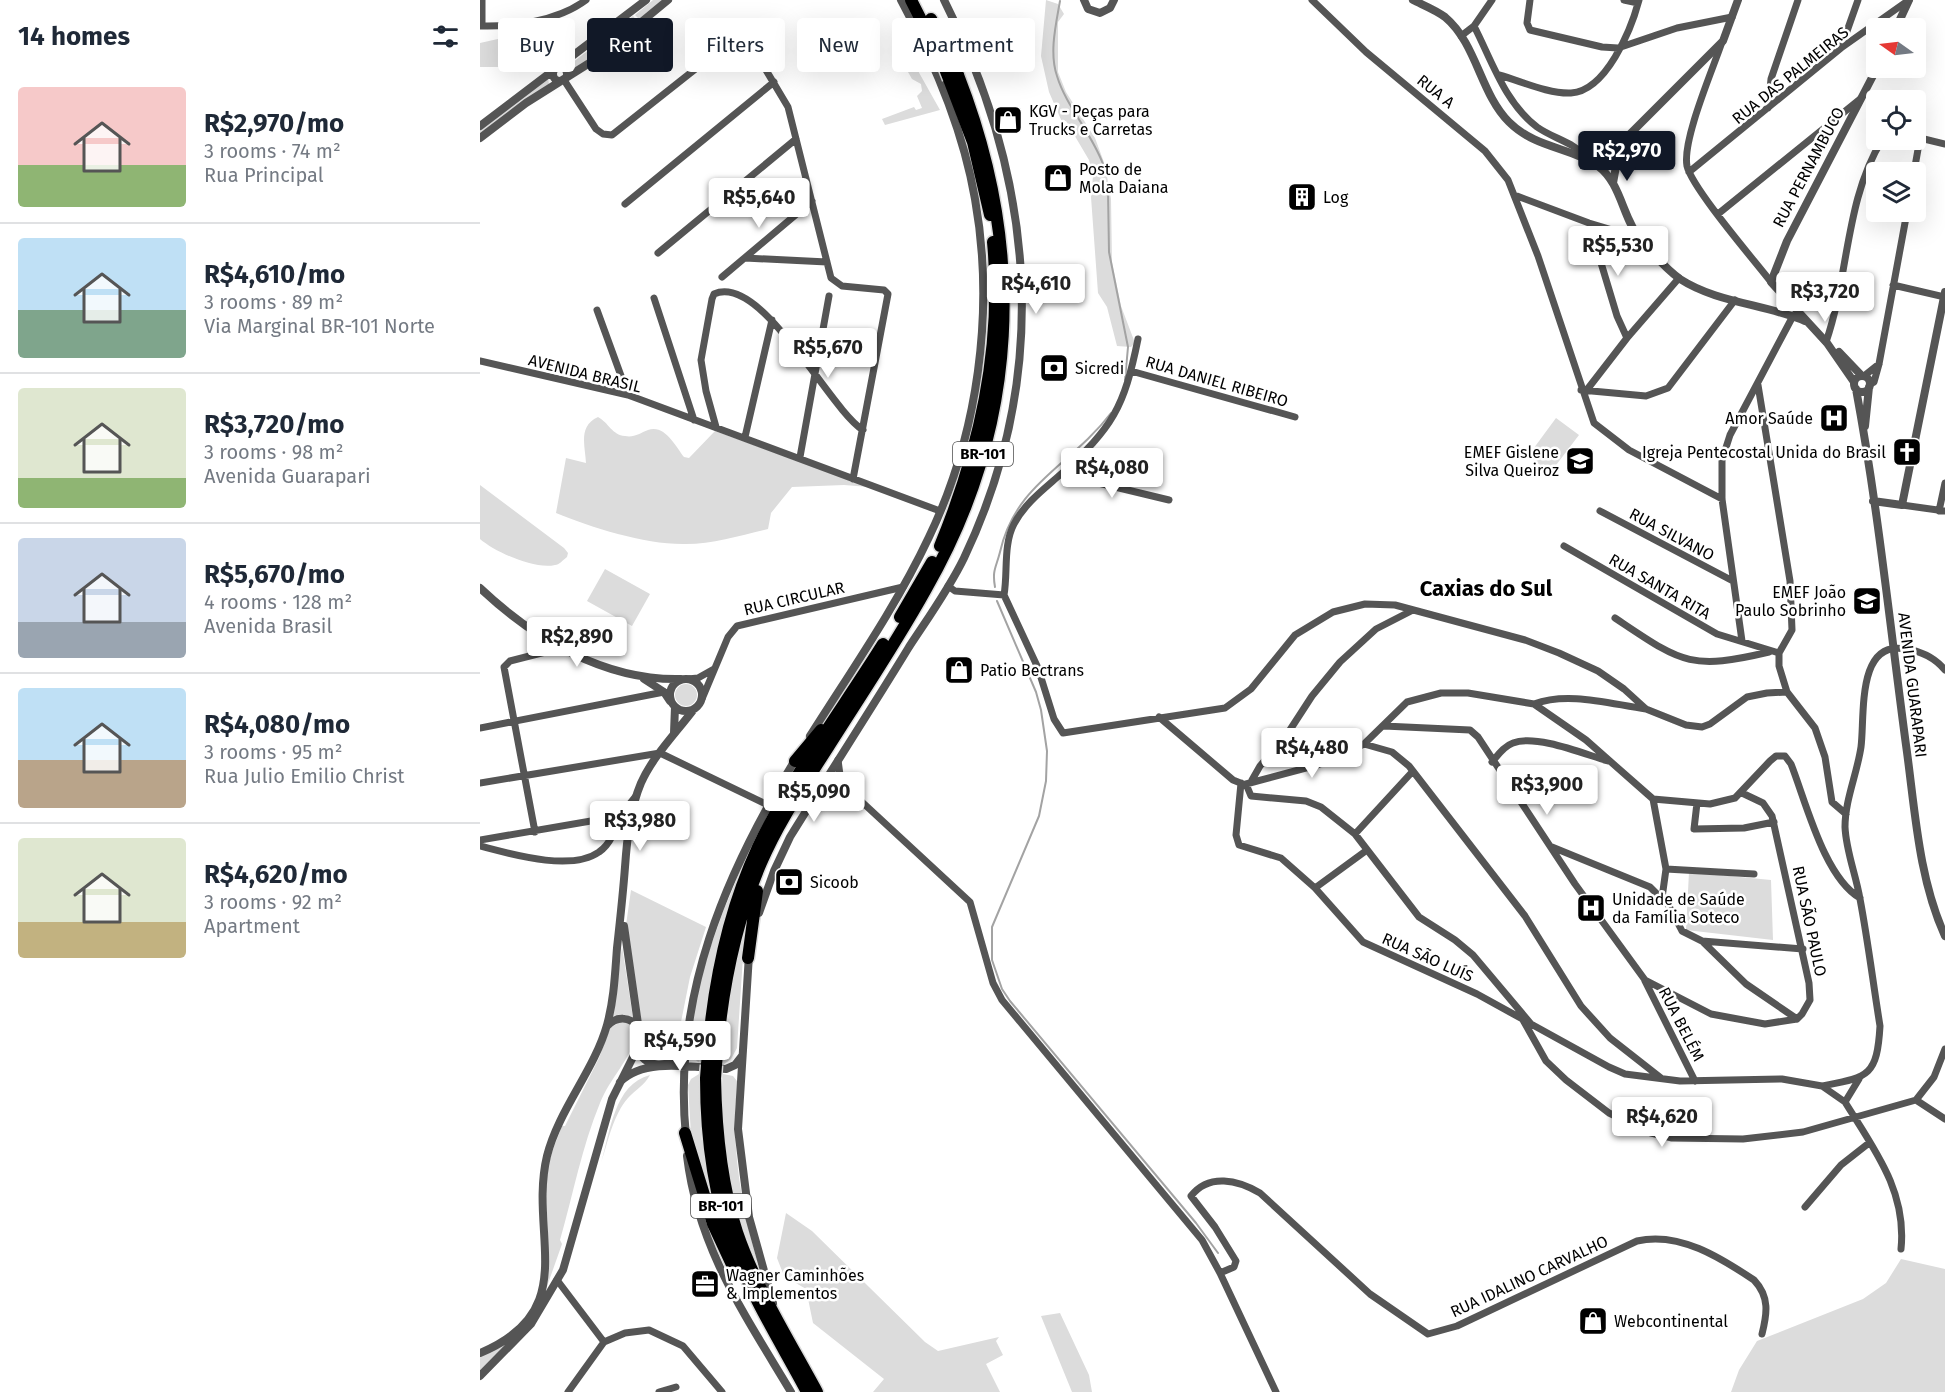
<!DOCTYPE html>
<meta charset="utf-8">
<style>
body{margin:0;font-family:"Fira Sans",sans-serif;background:#f2f2f3;color:#1f2937;height:100vh;display:flex;flex-direction:column;font-size:22px;white-space:nowrap}
*{box-sizing:border-box;margin:0}
p{font-size:20px;color:#747a83}
.icon{flex:none;width:33px;height:33px;fill:none;stroke:currentColor;stroke-width:2;stroke-linecap:round;stroke-linejoin:round}
.map{position:relative;flex:1;overflow:hidden}
.panel{display:flex;flex-direction:column;background:#fff;width:480px}
.panel>*{flex:none}
.top-card{position:absolute;left:18px;top:18px;width:570px;height:54px;display:flex;gap:12px}
.needle{width:39px;rotate:284deg}
.controls{position:absolute;left:1386px;top:18px;display:grid;gap:12px}
.controls a{display:grid;place-items:center;width:60px;height:60px;border-radius:6px;background:#fff;box-shadow:0 6px 24px #0002;font-size:30px}
.price{position:absolute;translate:-50% -51px;padding:0 14px;border-radius:6px;background:#fff;color:#222;font-size:20px;line-height:39px;filter:drop-shadow(0 2px 3px #0008)}
.price::after{content:'';position:absolute;left:50%;top:36px;width:18px;height:14px;margin-left:-9px;background:inherit;clip-path:polygon(0 0,100% 0,50% 100%)}
.price.active{background:#111827;color:#fff}
ul{padding:0;list-style:none}
li{display:flex;align-items:center;gap:18px;height:150px;padding:0 18px}
li+li{border-top:2px solid #e0e1e3}
li span{display:grid;place-items:center;flex:none;width:168px;height:120px;border-radius:6px;color:#555}
li>.icon{margin-inline-start:auto}
span .icon{width:72px;height:72px;fill:#fffc;stroke-width:1}
li b{font-size:26px}
h2{display:flex;justify-content:space-between;align-items:center;height:72px;padding:0 18px;font-size:26px}
.pill{padding:0 21px;border-radius:6px;background:#fff;box-shadow:0 6px 24px #0002;font-size:21px;line-height:54px}
.pill.active{background:#111827;color:#fff}
main{display:flex;flex:1;min-height:0}
.map>svg:first-child{display:block}
.green{fill:#dcdcdc}
.lines{fill:none;stroke-linecap:round;stroke-linejoin:round}
.stream{stroke:#a3a3a3;stroke-width:2}
.motorway-casing{stroke:#dbdbdb;stroke-width:15}
.minor{stroke:#555;stroke-width:7}
.tertiary{stroke:#555;stroke-width:8}
.motorway{stroke:#000;stroke-width:12}
.motorway-bridge-casing{stroke:#dbdbdb;stroke-width:15;stroke-linecap:butt}
.motorway-bridge{stroke:#000;stroke-width:12}
.labels{text-anchor:middle;stroke-width:5;stroke-linejoin:round;paint-order:stroke}
.shield{fill:#fff;stroke:#4c4c4c;stroke-width:1.5}
.shield-label{font-size:15px;font-weight:bold;fill:#000}
.street-label{font-size:16px;fill:#000;stroke:#fff}
.poi-label{font-size:16px;fill:#000;stroke:#fff;text-anchor:start}
.district-label{font-size:22px;font-weight:bold;fill:#000;stroke:#fff}
</style>
<main>
<section class="panel">
<h2>14 homes<svg class="icon" aria-label="filters" viewBox="0 0 24 24"><path d="M4 7h16M4 17h16"/><circle cx="9" cy="7" r="2"/><circle cx="15" cy="17" r="2"/></svg></h2>
<ul>
<li><span style="background:linear-gradient(#f6c9c9 65%,#8fb573 0)"><svg class="icon" aria-label="home" viewBox="0 0 24 24"><path d="M3 11l9-7 9 7M6 9v11h12V9"/></svg></span><div><b>R$2,970/mo</b><p>3 rooms · 74 m²</p><p>Rua Principal</p></div></li>
<li><span style="background:linear-gradient(#bfe0f5 60%,#7fa58c 0)"><svg class="icon" aria-label="home" viewBox="0 0 24 24"><path d="M3 11l9-7 9 7M6 9v11h12V9"/></svg></span><div><b>R$4,610/mo</b><p>3 rooms · 89 m²</p><p>Via Marginal BR-101 Norte</p></div></li>
<li><span style="background:linear-gradient(#dfe7d0 75%,#8fb573 0)"><svg class="icon" aria-label="home" viewBox="0 0 24 24"><path d="M3 11l9-7 9 7M6 9v11h12V9"/></svg></span><div><b>R$3,720/mo</b><p>3 rooms · 98 m²</p><p>Avenida Guarapari</p></div></li>
<li><span style="background:linear-gradient(#c9d6e8 70%,#9aa5b1 0)"><svg class="icon" aria-label="home" viewBox="0 0 24 24"><path d="M3 11l9-7 9 7M6 9v11h12V9"/></svg></span><div><b>R$5,670/mo</b><p>4 rooms · 128 m²</p><p>Avenida Brasil</p></div></li>
<li><span style="background:linear-gradient(#bfe0f5 60%,#b9a48a 0)"><svg class="icon" aria-label="home" viewBox="0 0 24 24"><path d="M3 11l9-7 9 7M6 9v11h12V9"/></svg></span><div><b>R$4,080/mo</b><p>3 rooms · 95 m²</p><p>Rua Julio Emilio Christ</p></div></li>
<li><span style="background:linear-gradient(#dfe7d0 70%,#c2b280 0)"><svg class="icon" aria-label="home" viewBox="0 0 24 24"><path d="M3 11l9-7 9 7M6 9v11h12V9"/></svg></span><div><b>R$4,620/mo</b><p>3 rooms · 92 m²</p><p>Apartment</p></div></li>
</ul>
</section>
<div class="map">
<svg width="1465" height="1392" viewBox="0 0 1465 1392">
<rect width="100%" height="100%" fill="#fff"/>
<path class="green" d="M173,0H182L159,19L155,15Z
M566,0L578,4L584,14L578,22V72L586,92L615,138L625,165L631,199L632,262L641,306L655,343L651,347L637,346L627,307L618,293L611,197L613,176L609,160L586,121L582,122L569,92L561,56Z
M153,16L157,21L93,71L88,66Z
M93,22L18,67H0V43Z
M419,37L460,110L405,125L402,119L434,107L436,110L442,108L437,96L442,91L441,84L432,79L424,65L428,62L426,58L422,59L413,39Z
M68,77L69,85L0,133V129Z
M118,417C129,423 132,435 145,436C154,438 160,433 168,430C185,424 196,447 204,457L209,458L235,431L389,487L364,485L312,487L291,513L288,529C262,535 233,544 206,544C166,545 113,528 76,513L86,458L106,463C105,446 98,426 118,417Z
M1076,418L1099,435L1070,473L1048,456Z
M0,485L84,548L88,553L87,557C83,560 79,565 75,565C55,570 15,552 0,539Z
M125,569L170,594L152,626L107,601Z
M195 695a11 11 0 1 1 22 0a11 11 0 1 1-22 0Z
M282,822L245,915L229,988L219,1063L208,1052L218,982L244,909Z
M1209,872L1291,880L1293,940L1206,930Z
M151,890L226,927L210,977L197,1042C189,1052 177,1055 167,1048L160,1031L146,925Z
M270,908L263,957L257,1048L251,1059L243,1065L253,974Z
M142,946L153,1018L142,1014L133,1016Z
M142,1021L153,1026L157,1034C150,1060 130,1078 120,1103C102,1146 93,1195 80,1240L82,1244L64,1295C74,1255 64,1215 67,1175C69,1157 76,1142 82,1126H85L119,1058L130,1028Z
M219,1074L221,1136L238,1223L211,1135L208,1085L211,1079Z
M243,1074L253,1076L257,1081C257,1097 254,1112 255,1127C256,1174 265,1219 278,1264C250,1206 238,1137 243,1074Z
M170,1075C164,1086 156,1089 148,1098C133,1115 128,1142 121,1163C130,1133 134,1084 170,1075Z
M306,1213L332,1231L445,1342L458,1351L519,1337L516,1341L523,1355L506,1364L520,1392H393L404,1379L333,1323L326,1289L304,1276L297,1258Z
M1421,1259L1465,1269V1392H1251L1259,1370L1277,1341L1383,1299L1406,1283Z
M580,1313L609,1375L612,1392H592L561,1316Z
M30,1341L0,1373V1356Z"/>
<g class="lines">
<path class="stream" d="M580,1C576,24 569,53 577,76C586,106 611,132 623,164
M628,191L629,252L648,347L645,380
M515,587C512,570 516,568 520,552C536,482 591,466 631,413
M517,601L556,692L561,710L567,751L566,781L559,816L512,927V960L522,989L530,1001L716,1223L738,1253"/>
<g class="motorway-casing">
<path id="motorway" d="M431,0L462,61
M451,19L470,58
M469,79L493,142L510,215
M460,546C500,449 523,347 513,242
M420,617L452,562
M315,761L341,730
M268,958L277,891
M227,1065C232,989 246,916 278,847C312,776 361,711 403,644
M236,1065C241,995 253,928 281,863C298,823 322,788 345,752C379,698 415,645 446,589C540,425 546,249 478,75
M226,1078C226,1136 233,1195 254,1249C273,1299 302,1345 327,1392
M235,1078C236,1130 241,1183 257,1232C276,1288 309,1340 337,1392
M205,1133L233,1224L254,1269"/>
</g>
<path class="minor" d="M832,0L886,52L1005,151L1028,180L1058,256L1114,423L1149,450L1242,499
M1050,0L1047,23L1050,30L1122,47L1138,48L1197,28L1252,17
M1144,0L1158,3
M0,26C34,27 78,21 106,0
M2,26V0
M994,26C1012,61 1025,103 1057,127C1074,139 1094,142 1107,158
M981,36L994,26L1012,0
M1242,42C1233,69 1202,140 1207,166C1212,188 1274,260 1291,282
M1361,48L1378,0
M1019,75C1041,81 1068,94 1091,93C1126,91 1151,30 1159,0
M84,80L116,129L123,134L132,135L242,48L259,43L274,50L308,107L351,278L362,286L404,290L408,294L373,479
M1288,108L1291,79L1318,0
M1436,137L1465,144
M1209,172L1361,48L1429,0
M1434,172L1440,138
M1037,196L1109,223L1159,238
M145,204L294,82
M1238,214L1379,100
M1109,223L1137,316L1147,338
M178,253L316,139
M265,258L347,262
M242,277L332,201
M1413,285L1465,297
M174,298L214,420
M117,310L148,395
M1346,342C1369,276 1365,200 1402,140
M0,361L148,395L460,511
M651,371L815,417
M1384,376L1399,364
M1390,384L1394,382L1399,364L1427,212
M1278,385L1310,581L1312,630L1299,653
M1101,390L1166,396L1188,388L1255,300
M1106,391L1147,338L1199,278
M236,427L226,391L221,360L232,299L234,294C282,273 349,409 383,430
M265,437L292,320
M320,457L349,296
M581,474L689,500
M1422,505L1465,511
M1120,511L1251,580
M1459,511L1465,483
M1084,546L1237,634L1299,653
M468,586L475,591L524,595
M524,595L558,668L574,719L583,733L745,708L771,689L815,635L853,612L885,604L915,605L1045,640L1079,653L1118,671L1144,689L1166,709L1206,725L1222,727L1230,724L1267,697L1287,693L1307,692
M524,595C528,572 523,545 534,524C545,503 564,489 581,474C633,427 644,408 658,339
M1135,618C1201,662 1209,671 1289,652
M1262,641L1242,499V460L1250,435L1313,316
M1299,653V666L1307,692L1335,728L1345,757L1352,802L1366,814
M208,679L218,678L234,669
M222,699L248,637L257,626L423,587
M1054,704C1088,691 1130,704 1166,709
M679,717L753,780L763,784
M904,726L990,730L998,737L1095,884L1165,980L1231,1014L1285,1024L1317,1019L1322,1014L1330,1000L1329,983L1292,816L1283,803L1262,793
M0,728L184,692
M884,744L912,752L929,766L1045,916L1101,1006L1130,1038L1181,1078
M358,760L360,775L369,790L490,902L513,983L522,1000L722,1240L740,1273L796,1392
M1012,762C1018,755 1024,746 1033,743C1056,734 1104,754 1128,761
M772,780L780,766L806,736L832,696L860,662L896,629L933,610
M0,783L180,753L288,805
M761,783L756,835L759,845L801,858L835,888L883,942L997,994L1046,1021
M766,784L771,796L826,801L841,807L875,834L939,917L975,940L993,955L1051,1024L1129,1067L1145,1074L1200,1081L1302,1079L1342,1086L1365,1102C1394,1149 1427,1191 1421,1249
M766,784L837,765L862,756L884,744L927,702L961,693H988L1054,704L1106,740L1173,799L1230,804L1255,798L1290,761L1296,756H1305L1311,764C1326,802 1344,877 1380,898
M338,794L355,787L369,790
M1173,799L1186,869L1182,898
M1217,803L1214,829L1264,828L1294,822
M55,832L24,667L30,661L81,648
M875,834L933,771
M0,840L140,816L156,796
M0,846C31,854 91,872 119,852C131,844 136,828 140,816
M1072,847L1170,887L1189,906L1202,931L1222,941L1266,984L1317,1019
M1186,869L1274,874
M835,888L887,850
M1222,941L1323,949
M1165,981L1215,1081
M1043,1020L1066,1061L1086,1080L1129,1113L1171,1133L1192,1138L1263,1139L1323,1132L1436,1100L1454,1077L1465,1049
M1342,1086C1388,1077 1397,1077 1400,1026C1393,983 1388,941 1380,899C1376,875 1366,851 1365,827C1365,800 1377,774 1381,747C1385,717 1376,640 1425,649C1441,651 1455,658 1465,670
M1436,1100L1465,1119
M1365,1102L1379,1079
M1325,1207L1361,1165L1389,1143
M740,1273L754,1267L756,1261L735,1227L711,1196C729,1173 758,1180 780,1193L890,1294L948,1334L977,1326L1157,1241C1199,1231 1241,1258 1274,1280C1290,1297 1287,1314 1282,1334
M77,1280L124,1342
M88,1392L124,1342L145,1333L169,1330L203,1346L242,1392
M179,1392L196,1387"/>
<path class="tertiary" d="M604,0L608,9L620,13L630,8L634,0
M933,0C943,5 956,10 965,17C997,44 1000,93 1029,122C1056,149 1091,147 1118,166C1142,184 1142,218 1161,240C1172,253 1186,269 1200,279C1237,303 1285,304 1325,321
M1416,28L1429,0
M469,66L491,55
M73 74a7 7 0 1 1 14 0a7 7 0 1 1-14 0Z
M0,126L166,0
M0,138L46,103L119,57L188,0
M1110,161L1140,144L1243,41L1258,0
M1133,183L1140,144
M1359,352L1381,375
M1374 384a8 8 0 1 1 16 0a8 8 0 1 1-16 0Z
M1374,382L1347,343L1291,282L1307,241L1397,68
M1376,389C1398,507 1410,626 1426,745C1435,808 1438,877 1465,936
M1385,426L1389,387
M1393,501L1422,505L1465,292
M0,588C54,639 125,681 201,679
M190 695a16 16 0 1 1 32 0a16 16 0 1 1-32 0Z
M164,679L184,692L190,701
M194,733L195,707
M330,736C371,671 416,607 449,537C498,435 515,311 495,199C483,129 455,63 421,0
M279,913L294,871L310,837C349,774 390,711 429,647C448,618 469,589 484,558C572,373 555,180 464,0
M269,955L258,1129L269,1217L293,1303
M127,1026C137,1016 149,1016 158,1027
M158,1046C161,1071 193,1068 204,1052
M140,1082C165,1057 214,1068 246,1069L255,1065L262,1056
M206,1137C192,998 245,873 317,757
M207,1156C218,1248 265,1315 311,1392
M0,1353C103,1310 48,1235 67,1156C79,1109 114,1071 127,1025C134,1000 135,974 137,948C140,921 143,894 145,867C147,839 150,809 161,783C173,756 196,733 214,709
M0,1376L51,1324L83,1270L132,1099L157,1049L159,1031L144,926"/>
<use href="#motorway" class="motorway"/>
<g class="motorway-bridge-casing">
<path id="motorway-bridge" d="M470,58L478,75
M462,61L469,79
M226,1078L227,1065
M235,1078L236,1065"/>
</g>
<use href="#motorway-bridge" class="motorway-bridge"/>
</g>
<defs>
<g id="shop-square" transform="scale(1.5)"><rect x="-9" y="-9" width="18" height="18" rx="4" fill="#000" stroke="#fff"/><path d="M-5-2.5h2.3a2.7 3.5 0 0 1 5.4 0H5L5.5 6h-11ZM-1.5-2.5h3a1.5 2.3 0 0 0-3 0Z" fill="#fff"/></g>
<g id="building-square" transform="scale(1.5)"><rect x="-9" y="-9" width="18" height="18" rx="4" fill="#000" stroke="#fff"/><path d="M-4-6H4V6H1V3H-1V6H-4ZM-2.5-4.3h1.7v1.8h-1.7ZM.8-4.3h1.7v1.8H.8ZM-2.5-1h1.7V.8h-1.7ZM.8-1h1.7V.8H.8Z" fill="#fff"/></g>
<g id="bank-square" transform="scale(1.5)"><rect x="-9" y="-9" width="18" height="18" rx="4" fill="#000" stroke="#fff"/><path d="M-6-4H6V4H-6ZM0-2.3a2.3 2.3 0 1 0 0 4.6a2.3 2.3 0 1 0 0-4.6Z" fill="#fff"/></g>
<g id="hospital-square" transform="scale(1.5)"><rect x="-9" y="-9" width="18" height="18" rx="4" fill="#000" stroke="#fff"/><path d="M-5-5h3v3.5h4V-5h3V5h-3V1.5h-4V5h-3Z" fill="#fff"/></g>
<g id="church-square" transform="scale(1.5)"><rect x="-9" y="-9" width="18" height="18" rx="4" fill="#000" stroke="#fff"/><path d="M-1.2-6h2.4v3.5h3.3v2.4h-3.3V6h-2.4V-.1h-3.3v-2.4h3.3Z" fill="#fff"/></g>
<g id="school-square" transform="scale(1.5)"><rect x="-9" y="-9" width="18" height="18" rx="4" fill="#000" stroke="#fff"/><path d="M0-5L7-2L0 1L-7-2ZM-4 1L0 2.5L4 1V4Q0 6-4 4Z" fill="#fff"/></g>
<g id="office-square" transform="scale(1.5)"><rect x="-9" y="-9" width="18" height="18" rx="4" fill="#000" stroke="#fff"/><path d="M-6-3h4V-5.5h4V-3h4V5H-6ZM-1-4.5V-3h2v-1.5ZM-6 0V1H6V0Z" fill="#fff"/></g>
</defs>
<g fill-rule="evenodd">
<use href="#shop-square" x="528" y="120"/>
<use href="#shop-square" x="578" y="178"/>
<use href="#building-square" x="822" y="197"/>
<use href="#bank-square" x="574" y="368"/>
<use href="#hospital-square" x="1354" y="418"/>
<use href="#church-square" x="1427" y="452"/>
<use href="#school-square" x="1100" y="461"/>
<use href="#school-square" x="1387" y="601"/>
<use href="#shop-square" x="479" y="670"/>
<use href="#bank-square" x="309" y="882"/>
<use href="#hospital-square" x="1111" y="908"/>
<use href="#office-square" x="225" y="1284"/>
<use href="#shop-square" x="1113" y="1321"/>
</g>
<g class="labels">
<g class="shield">
<rect x="473" y="442" width="60" height="24" rx="4.5"/>
<rect x="211" y="1194" width="60" height="24" rx="4.5"/>
</g>
<g class="shield-label">
<text x="503" y="459">BR-101</text>
<text x="241" y="1211">BR-101</text>
</g>
<g class="street-label">
<text transform="translate(1310 75) rotate(-39)" y="6">RUA DAS PALMEIRAS</text>
<text transform="translate(956 91) rotate(39)" y="6">RUA A</text>
<text transform="translate(1328 167) rotate(-62)" y="6">RUA PERNAMBUCO</text>
<text transform="translate(105 373) rotate(14)" y="6">AVENIDA BRASIL</text>
<text transform="translate(737 381) rotate(16)" y="6">RUA DANIEL RIBEIRO</text>
<text transform="translate(1192 534) rotate(28)" y="6">RUA SILVANO</text>
<text transform="translate(1180 586) rotate(30)" y="6">RUA SANTA RITA</text>
<text transform="translate(314 598) rotate(-13)" y="6">RUA CIRCULAR</text>
<text transform="translate(1433 685) rotate(83)" y="6">AVENIDA GUARAPARI</text>
<text transform="translate(1330 921) rotate(78)" y="6">RUA SÃO PAULO</text>
<text transform="translate(948 957) rotate(24)" y="6">RUA SÃO LUÍS</text>
<text transform="translate(1202 1024) rotate(63)" y="6">RUA BELÉM</text>
<text transform="translate(1049 1276) rotate(-25)" y="6">RUA IDALINO CARVALHO</text>
</g>
<g class="poi-label">
<text x="549" y="117">KGV - Peças para<tspan x="549" dy="18">Trucks e Carretas</tspan></text>
<text x="599" y="175">Posto de<tspan x="599" dy="18">Mola Daiana</tspan></text>
<text x="843" y="203">Log</text>
<text x="595" y="374">Sicredi</text>
<text x="1333" y="424" text-anchor="end">Amor Saúde</text>
<text x="1079" y="458" text-anchor="end">EMEF Gislene<tspan x="1079" dy="18">Silva Queiroz</tspan></text>
<text x="1406" y="458" text-anchor="end">Igreja Pentecostal Unida do Brasil</text>
<text x="1366" y="598" text-anchor="end">EMEF João<tspan x="1366" dy="18">Paulo Sobrinho</tspan></text>
<text x="500" y="676">Patio Bectrans</text>
<text x="330" y="888">Sicoob</text>
<text x="1132" y="905">Unidade de Saúde<tspan x="1132" dy="18">da Família Soteco</tspan></text>
<text x="246" y="1281">Wagner Caminhões<tspan x="246" dy="18">&amp; Implementos</tspan></text>
<text x="1134" y="1327">Webcontinental</text>
</g>
<g class="district-label">
<text x="1006" y="596">Caxias do Sul</text>
</g>
</g>
</svg>
<div class="controls">
<a><svg class="needle" viewBox="-14 -14 28 28"><path d="M0-13l5 13h-10z" fill="#e53935"/><path d="M0 13l5-13h-10z" fill="#747a83"/></svg></a>
<a><svg class="icon" aria-label="locate" viewBox="0 0 24 24"><circle cx="12" cy="12" r="6"/><path d="M12 2v4M12 18v4M2 12h4M18 12h4"/></svg></a>
<a><svg class="icon" aria-label="layers" viewBox="0 0 24 24"><path d="M12 4l9 5-9 5-9-5zM3 14l9 5 9-5"/></svg></a>
</div>
<b class="price active" style="left:1147px;top:182px">R$2,970</b>
<b class="price" style="left:279px;top:229px">R$5,640</b>
<b class="price" style="left:1138px;top:277px">R$5,530</b>
<b class="price" style="left:556px;top:315px">R$4,610</b>
<b class="price" style="left:1345px;top:323px">R$3,720</b>
<b class="price" style="left:348px;top:379px">R$5,670</b>
<b class="price" style="left:632px;top:499px">R$4,080</b>
<b class="price" style="left:97px;top:668px">R$2,890</b>
<b class="price" style="left:832px;top:779px">R$4,480</b>
<b class="price" style="left:1067px;top:816px">R$3,900</b>
<b class="price" style="left:334px;top:823px">R$5,090</b>
<b class="price" style="left:160px;top:852px">R$3,980</b>
<b class="price" style="left:200px;top:1072px">R$4,590</b>
<b class="price" style="left:1182px;top:1148px">R$4,620</b>
<div class="top-card">
<a class="pill">Buy</a>
<a class="pill active">Rent</a>
<a class="pill">Filters</a>
<a class="pill">New</a>
<a class="pill">Apartment</a>
</div>
</div>
</main>
